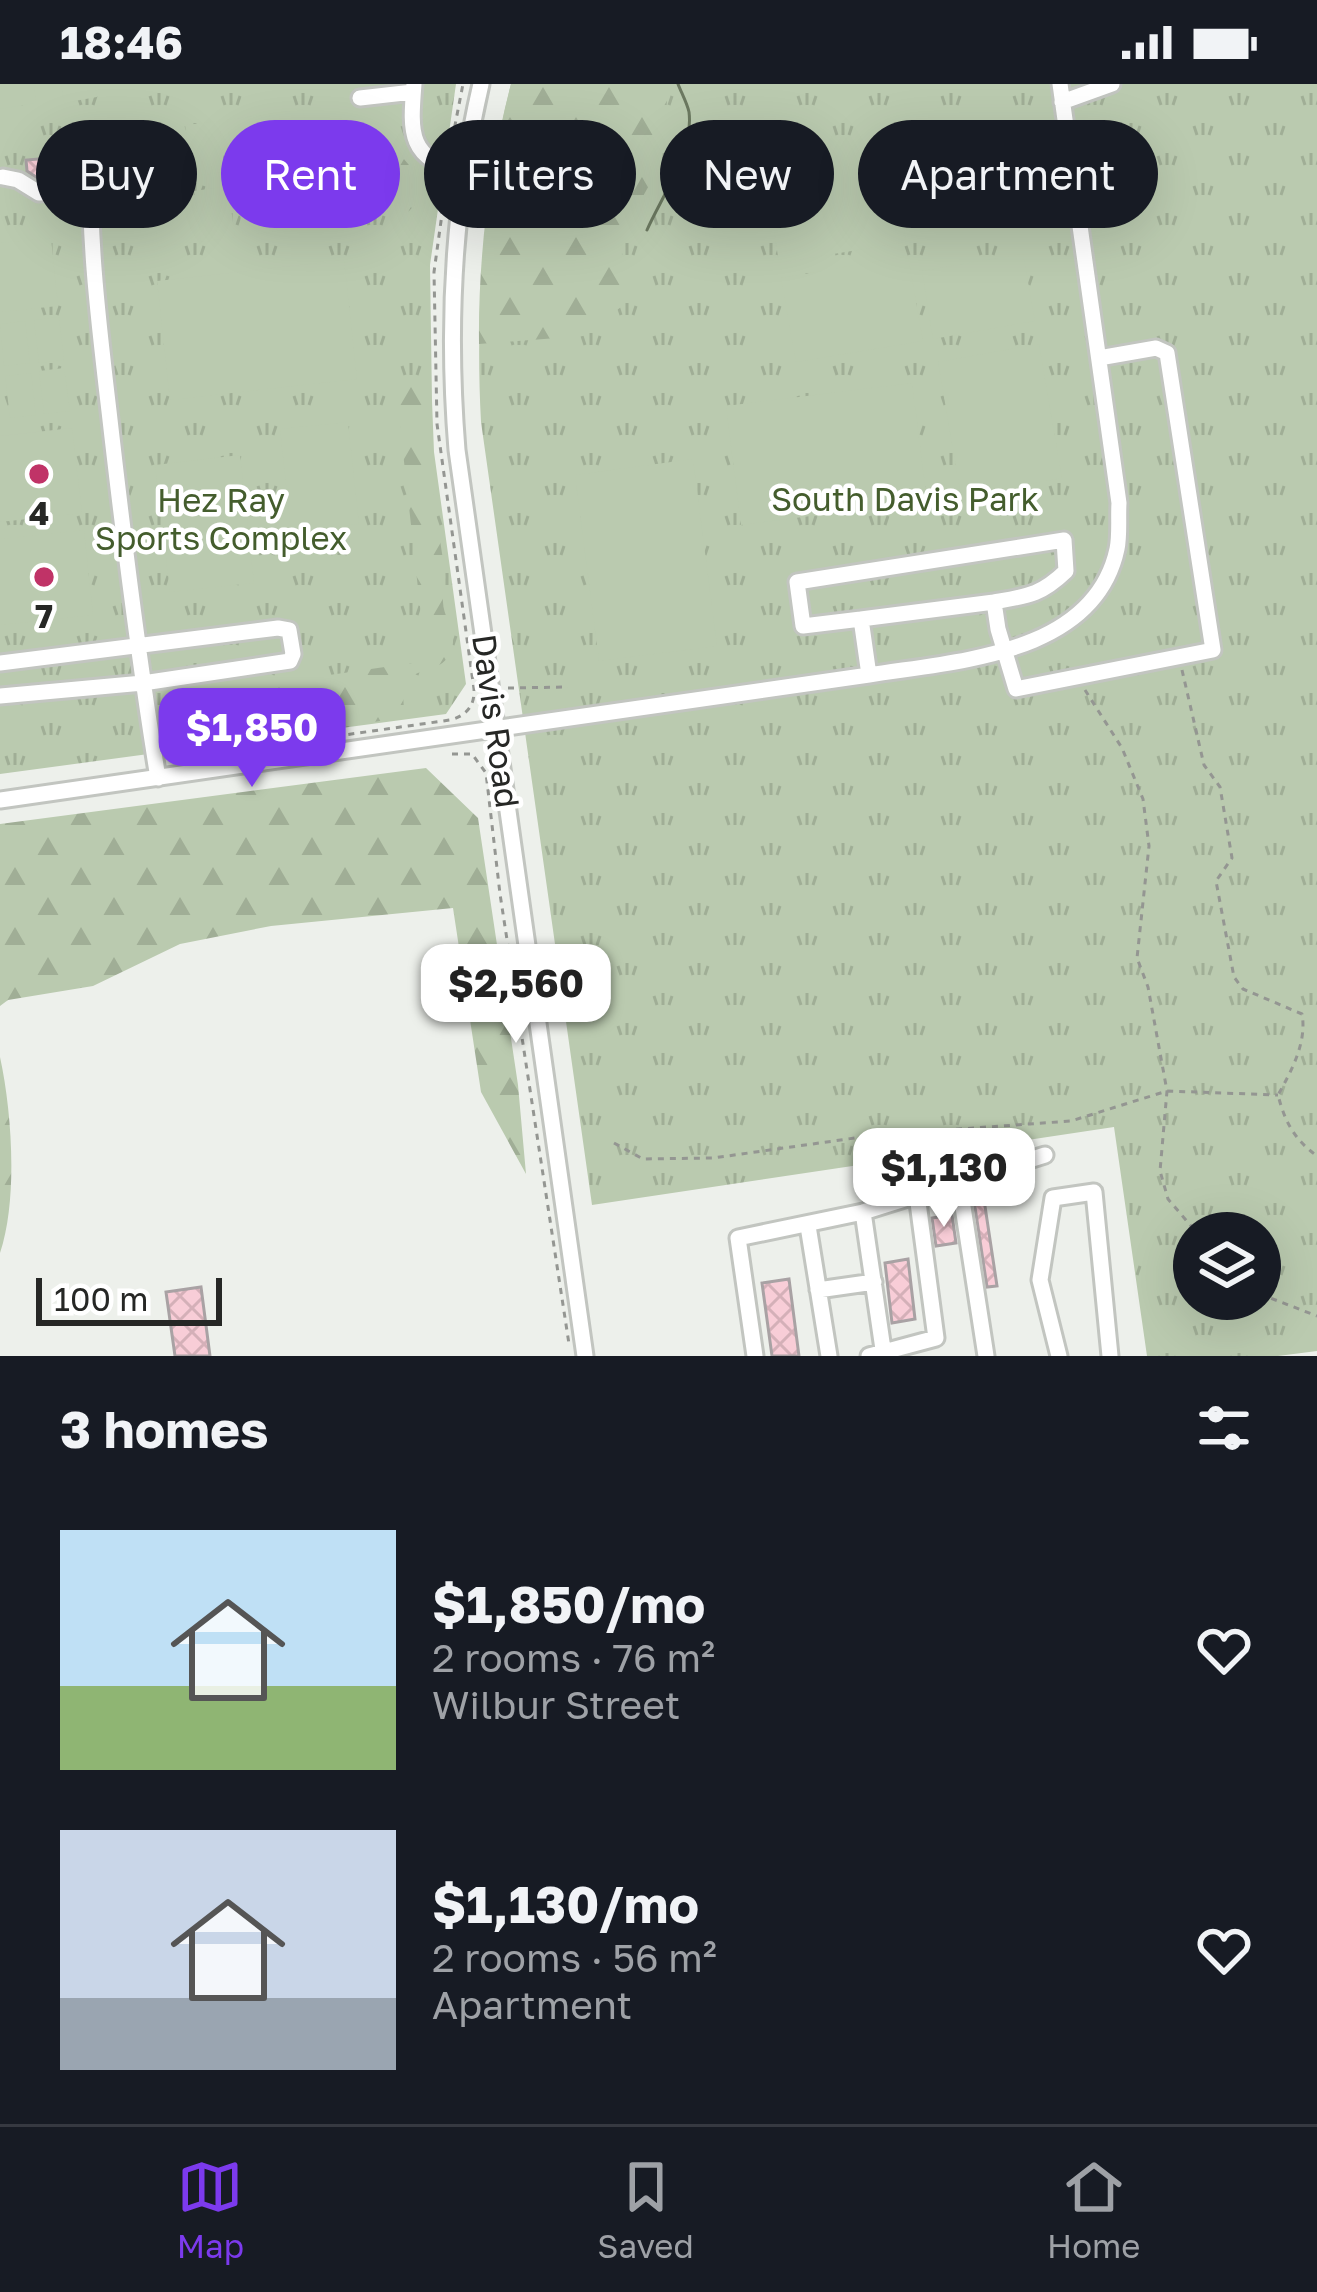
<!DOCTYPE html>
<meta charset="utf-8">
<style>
body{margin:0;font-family:"Golos Text",sans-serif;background:#242831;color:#f1f3f6;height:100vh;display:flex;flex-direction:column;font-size:45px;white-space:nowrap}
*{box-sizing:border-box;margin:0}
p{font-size:39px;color:#9ea1a6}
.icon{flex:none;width:66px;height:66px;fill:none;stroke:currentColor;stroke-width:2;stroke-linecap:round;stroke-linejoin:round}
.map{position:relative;height:1272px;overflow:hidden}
.details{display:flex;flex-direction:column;background:#171b24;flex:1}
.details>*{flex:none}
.banner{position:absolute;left:36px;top:36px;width:1245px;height:108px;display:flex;gap:24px}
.controls{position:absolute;left:1173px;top:1128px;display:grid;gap:24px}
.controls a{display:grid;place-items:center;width:108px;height:108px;border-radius:50%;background:#171b24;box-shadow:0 12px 48px #0002;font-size:60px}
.scale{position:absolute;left:36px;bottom:30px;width:186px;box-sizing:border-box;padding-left:12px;border:6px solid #262725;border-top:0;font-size:33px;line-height:42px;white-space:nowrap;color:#262725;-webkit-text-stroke:9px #fff;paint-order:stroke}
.price{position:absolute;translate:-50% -102px;padding:0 27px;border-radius:24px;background:#fff;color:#222;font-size:39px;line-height:78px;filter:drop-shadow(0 3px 6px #0008)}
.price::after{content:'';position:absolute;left:50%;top:72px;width:36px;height:27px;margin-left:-18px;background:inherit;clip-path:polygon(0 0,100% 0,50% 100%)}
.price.active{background:#7c3aed;color:#fff}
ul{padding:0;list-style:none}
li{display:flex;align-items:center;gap:36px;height:300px;padding:0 60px}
li span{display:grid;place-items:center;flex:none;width:336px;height:240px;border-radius:0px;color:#555}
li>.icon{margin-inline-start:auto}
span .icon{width:144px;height:144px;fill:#fffc;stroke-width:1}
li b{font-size:51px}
h2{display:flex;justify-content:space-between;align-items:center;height:144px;padding:0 60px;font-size:51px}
.pill{padding:0 42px;border-radius:54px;background:#171b24;box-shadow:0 12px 48px #0002;font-size:42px;line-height:108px}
.pill.active{background:#7c3aed;color:#fff}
.status{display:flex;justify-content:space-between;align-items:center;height:84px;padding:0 60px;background:#171b24;direction:ltr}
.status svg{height:33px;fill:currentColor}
.menu{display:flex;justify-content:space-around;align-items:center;height:168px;border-top:3px solid #363941;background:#171b24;font-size:33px;color:#9ea1a6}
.menu a{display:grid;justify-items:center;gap:6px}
.menu .active{color:#7c3aed}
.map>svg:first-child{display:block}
.grass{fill:url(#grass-tufts);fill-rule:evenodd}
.forest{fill:url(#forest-firs)}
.pitch{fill:#bacaaf}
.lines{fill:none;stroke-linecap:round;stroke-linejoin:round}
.stream{stroke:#6b7860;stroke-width:3}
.building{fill:url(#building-cross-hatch);stroke:#a9a2a4;stroke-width:3}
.minor-casing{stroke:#c2c5c0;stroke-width:21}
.path{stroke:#949692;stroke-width:3;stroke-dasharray:6 6;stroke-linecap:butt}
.minor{stroke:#fff;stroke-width:15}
.poi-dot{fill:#c03367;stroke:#fff;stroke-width:4.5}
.labels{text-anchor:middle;stroke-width:9;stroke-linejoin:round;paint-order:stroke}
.park-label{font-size:33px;fill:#445d2d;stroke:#fff}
.poi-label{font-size:33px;font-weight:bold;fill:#262725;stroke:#fff}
.street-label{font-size:33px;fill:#262725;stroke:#fff}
</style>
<div class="status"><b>18:46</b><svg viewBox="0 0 49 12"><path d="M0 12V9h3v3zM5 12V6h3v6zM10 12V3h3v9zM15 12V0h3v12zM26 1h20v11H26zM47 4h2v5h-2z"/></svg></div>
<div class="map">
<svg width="1317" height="1272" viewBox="0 0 1317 1272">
<defs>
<pattern id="grass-tufts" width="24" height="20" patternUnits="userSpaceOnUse" patternTransform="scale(3)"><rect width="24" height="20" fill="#bacaaf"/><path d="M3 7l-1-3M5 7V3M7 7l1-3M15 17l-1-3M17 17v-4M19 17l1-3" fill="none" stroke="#a0ae96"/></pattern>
<pattern id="forest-firs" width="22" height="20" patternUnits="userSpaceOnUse" patternTransform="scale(3)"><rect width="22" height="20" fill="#bacaaf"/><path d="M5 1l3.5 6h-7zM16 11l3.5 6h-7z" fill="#a0ae96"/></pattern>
<pattern id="building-cross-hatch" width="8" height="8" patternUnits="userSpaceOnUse" patternTransform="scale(3)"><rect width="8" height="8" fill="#f8cdd7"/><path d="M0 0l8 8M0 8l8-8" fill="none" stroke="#d4b0b8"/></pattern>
</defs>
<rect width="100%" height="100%" fill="#edf0eb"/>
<path class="grass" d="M0,0H456L430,181L432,317L434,368L466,600L446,630L0,690Z
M511,0H1317V1267L1278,1272H1147L1114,1043L592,1121L481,338C475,225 483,110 511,0ZM1194,1149H1260V1215H1194Z"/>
<path class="forest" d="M511,0H663L667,16L662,78L637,123L622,168L621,223L583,252L479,260C478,173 489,84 511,0Z
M393,62L429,105L409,127L397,132C372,120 379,91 378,68Z
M415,298L425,303L426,313C425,372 437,432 445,490C446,500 442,509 443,518C443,533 457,548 452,564C446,587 424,583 409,594L403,609L404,627L393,635L203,664H184L163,654V630L181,624L185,612L426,577L397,314Z
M426,684L478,734L518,1001L526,1090L481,1008L453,824L271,842L180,860L93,902L8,916L0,922V740Z
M0,973C12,1028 18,1115 0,1169Z"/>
<path class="pitch" d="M0,0H34L36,19L0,25Z
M61,0H95L97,13L64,19Z
M303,25L310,76L276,81L269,30Z
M261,31L268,82L234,87L227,36Z
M219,37L225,88L192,92L185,41Z
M176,42L183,93L149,98L142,47Z
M892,74L906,158L779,179L766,94Z
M312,90L319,141L285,146L278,95Z
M270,96L277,147L243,152L236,101Z
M228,102L235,153L201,158L194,107Z
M185,107L192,158L158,163L151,112Z
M51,154L58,222L0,228V159Z
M1023,170L1035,237L933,255L922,187Z
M908,172L923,257L796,278L781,194Z
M344,176L357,295L170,316L157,197Z
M59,233L64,276L39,279L34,236Z
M25,237L30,279L4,282L0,240Z
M1039,260L1062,394L961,412L938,278Z
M64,284L70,327L44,330L39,287Z
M31,289L36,331L10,334L5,292Z
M912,299L927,417L741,441L726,322Z
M348,338L359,440L291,447L280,345Z
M72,344L82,429L0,438V352Z
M240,371L254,499L170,508L155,381Z
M693,375L717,562L599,577L575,391Z
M84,446L93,531L0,541V455Z"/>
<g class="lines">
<path class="stream" d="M647,146C662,112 694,67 689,28C687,19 681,8 678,0"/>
</g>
<path class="building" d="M50,74L56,94L42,97L27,87L26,76Z
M983,1109L997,1202L987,1203L973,1110Z
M952,1131L956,1159L936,1162L932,1134Z
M908,1175L915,1235L892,1239L885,1179Z
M789,1195L799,1272H772L762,1199Z
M201,1203L210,1272H175L166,1208Z"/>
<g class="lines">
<g class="minor-casing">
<path id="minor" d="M414,0C410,50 408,75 464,88
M481,0C453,120 447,244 457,366L585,1272
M360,14L413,8
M1062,18L1112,0
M91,50C87,144 98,234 109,327C123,450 138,572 158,694
M3,93L18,96L39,109L88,107
M861,535L803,542L797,498L1064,456L1066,487C1041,511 1028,512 994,518L998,545L1016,605L1213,566L1167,269L1156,264L1099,274
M0,579L278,544L289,546L293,570L290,577L143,599L0,612
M869,591L861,535L994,518
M0,716L869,591C954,577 1094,572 1117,465C1120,451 1118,433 1119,419L1060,0
M959,1097L986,1272
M863,1128L884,1272
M808,1142L829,1272
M818,1206L874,1198
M755,1272L738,1154L863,1128L1045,1071
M869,1272L936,1254L917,1111
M1059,1272L1040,1196L1053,1114L1094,1108L1110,1272"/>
</g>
<path class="path" d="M450,67L463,0
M1182,586L1204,681L1220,703L1232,774L1216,797L1234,893L1243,905L1302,930C1307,958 1292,986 1278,1011C1285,1038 1294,1055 1317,1072
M508,604L568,603
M1085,606L1122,664L1143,715L1149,762L1137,874L1148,903L1167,1007L1160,1087L1168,1115L1197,1149
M452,670H472L486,689L500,810L569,1260
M182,674L450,636C466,632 475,622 474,605L437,340L434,188L446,101
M614,1059L643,1075L713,1074L876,1051L1071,1037L1167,1007L1278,1011
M1260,1210L1317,1232"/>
<use href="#minor" class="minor"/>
</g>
<g class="poi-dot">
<circle cx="39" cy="390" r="12"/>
<circle cx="44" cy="493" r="12"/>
</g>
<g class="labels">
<g class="park-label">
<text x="905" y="427">South Davis Park</text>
<text x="221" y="428">Hez Ray<tspan x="221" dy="38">Sports Complex</tspan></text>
</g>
<g class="poi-label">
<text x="39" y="441">4</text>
<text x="44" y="544">7</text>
</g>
<g class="street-label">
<text transform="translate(496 637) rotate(82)" y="12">Davis Road</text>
</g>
</g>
</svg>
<div class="controls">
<a><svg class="icon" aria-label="layers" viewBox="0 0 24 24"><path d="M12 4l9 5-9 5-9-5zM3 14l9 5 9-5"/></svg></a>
</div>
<div class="scale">100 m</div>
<b class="price active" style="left:252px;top:706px">$1,850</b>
<b class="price" style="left:516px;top:962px">$2,560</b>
<b class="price" style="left:944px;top:1146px">$1,130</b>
<div class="banner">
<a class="pill">Buy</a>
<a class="pill active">Rent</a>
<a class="pill">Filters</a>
<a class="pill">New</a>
<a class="pill">Apartment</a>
</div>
</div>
<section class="details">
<h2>3 homes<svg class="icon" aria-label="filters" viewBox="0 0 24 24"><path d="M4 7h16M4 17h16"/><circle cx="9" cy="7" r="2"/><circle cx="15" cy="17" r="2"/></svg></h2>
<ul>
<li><span style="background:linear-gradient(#bfe0f5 65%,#8fb573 0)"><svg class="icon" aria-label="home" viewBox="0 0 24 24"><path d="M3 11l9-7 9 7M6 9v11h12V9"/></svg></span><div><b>$1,850/mo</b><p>2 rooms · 76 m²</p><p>Wilbur Street</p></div><svg class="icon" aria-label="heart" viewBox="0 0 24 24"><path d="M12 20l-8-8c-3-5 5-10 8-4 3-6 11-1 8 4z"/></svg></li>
<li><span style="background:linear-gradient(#c9d6e8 70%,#9aa5b1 0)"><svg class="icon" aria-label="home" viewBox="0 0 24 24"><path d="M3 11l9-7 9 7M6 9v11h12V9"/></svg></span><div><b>$1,130/mo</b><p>2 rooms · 56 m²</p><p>Apartment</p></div><svg class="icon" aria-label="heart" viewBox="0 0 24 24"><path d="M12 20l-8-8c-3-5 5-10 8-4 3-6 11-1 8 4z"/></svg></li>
</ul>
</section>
<nav class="menu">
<a class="active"><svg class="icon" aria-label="map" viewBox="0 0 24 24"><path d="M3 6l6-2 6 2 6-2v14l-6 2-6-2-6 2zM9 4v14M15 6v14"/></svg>Map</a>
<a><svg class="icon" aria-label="saved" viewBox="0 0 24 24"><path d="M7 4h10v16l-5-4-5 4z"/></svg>Saved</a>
<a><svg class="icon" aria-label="home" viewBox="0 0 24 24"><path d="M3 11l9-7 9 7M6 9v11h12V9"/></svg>Home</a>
</nav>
